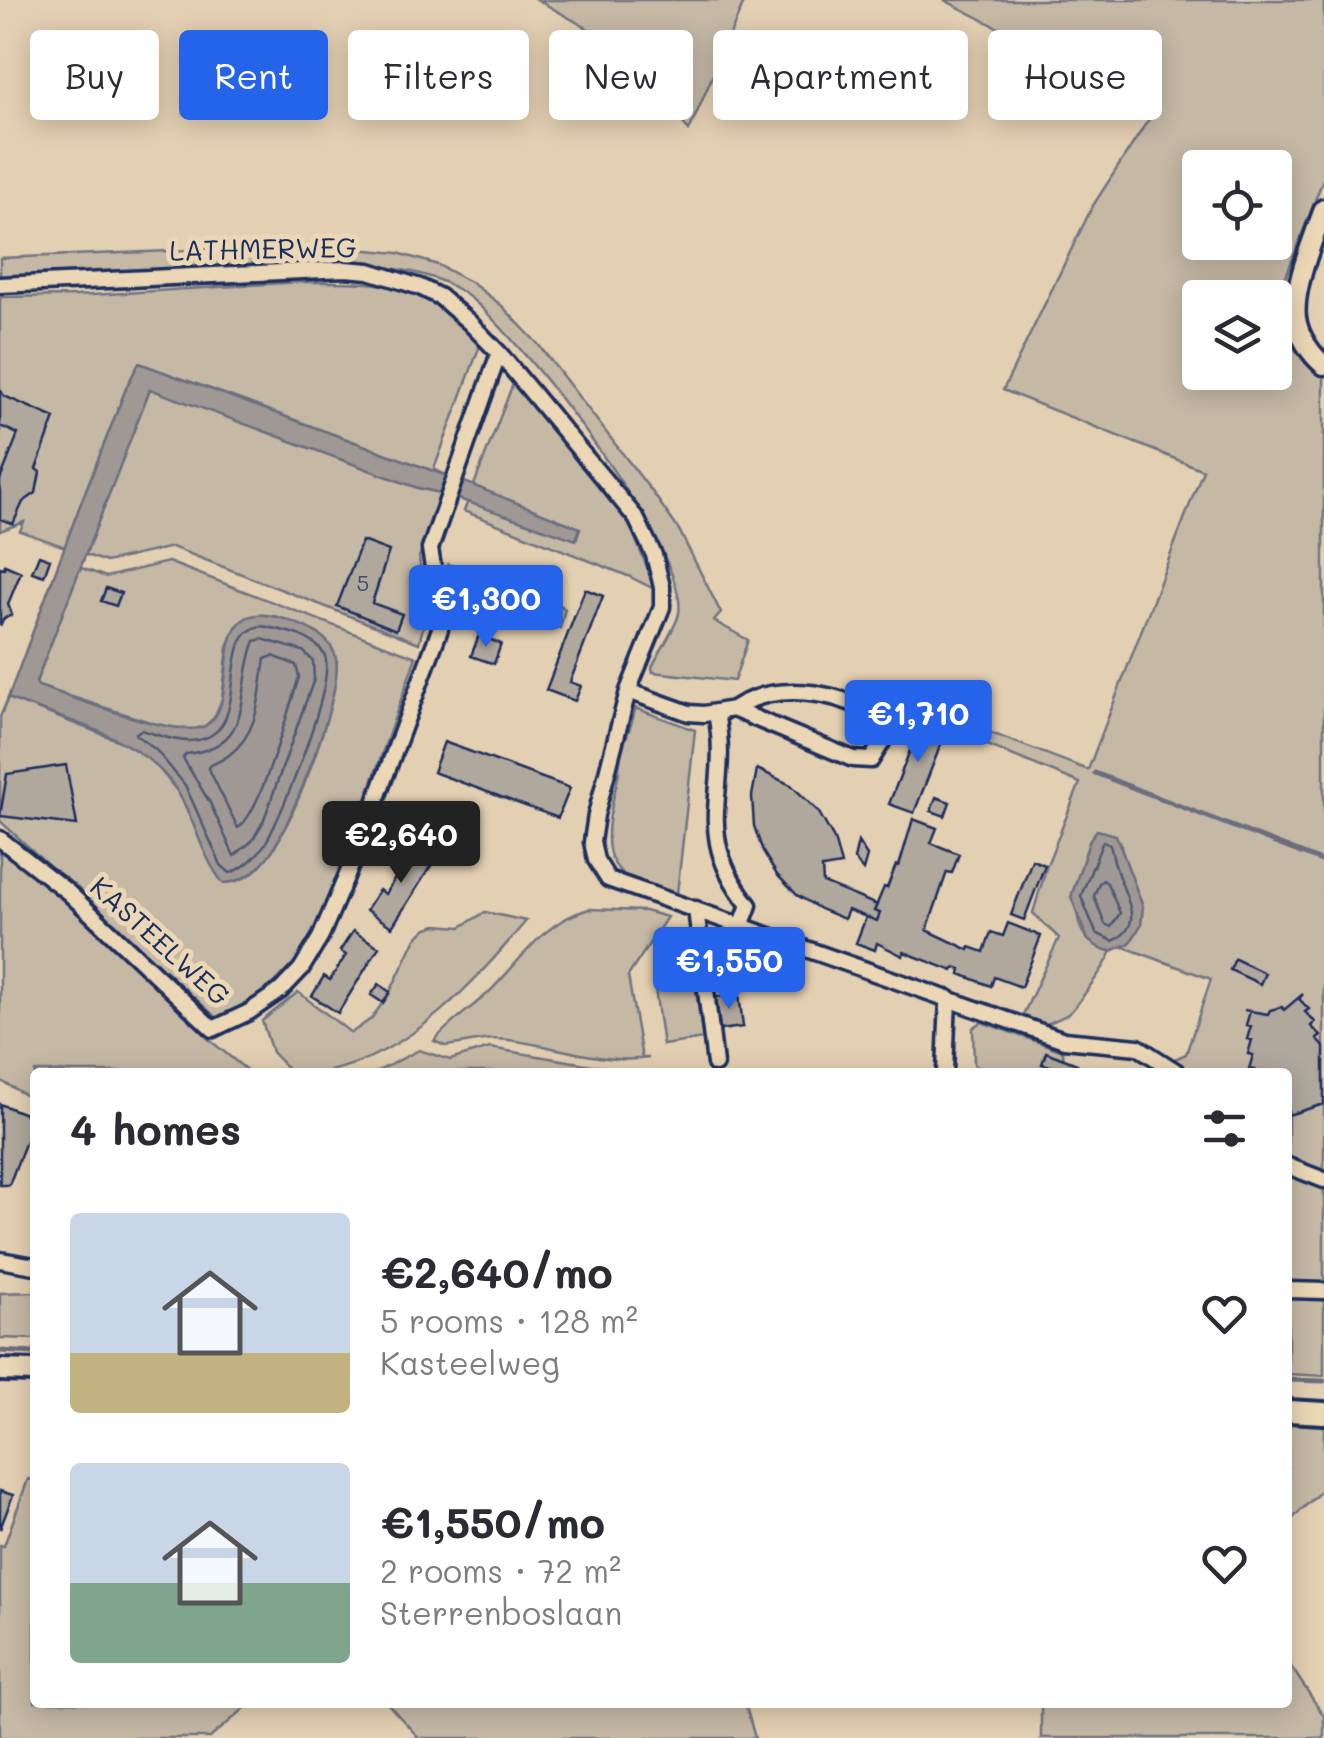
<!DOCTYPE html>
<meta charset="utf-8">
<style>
body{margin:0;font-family:Mali,sans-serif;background:#f7f7f7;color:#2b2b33;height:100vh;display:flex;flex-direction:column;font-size:38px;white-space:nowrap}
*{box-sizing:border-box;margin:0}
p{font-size:32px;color:#7c7c81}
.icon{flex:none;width:55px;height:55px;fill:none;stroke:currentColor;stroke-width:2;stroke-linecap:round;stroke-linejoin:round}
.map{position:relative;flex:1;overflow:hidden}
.details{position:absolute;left:30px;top:1068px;width:1262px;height:640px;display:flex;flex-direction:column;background:#fff;border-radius:10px;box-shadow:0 5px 25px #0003}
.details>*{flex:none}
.guide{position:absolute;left:30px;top:30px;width:1265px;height:90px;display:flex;gap:20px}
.controls{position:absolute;left:1182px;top:150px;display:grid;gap:20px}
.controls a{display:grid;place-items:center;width:110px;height:110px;border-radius:10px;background:#fff;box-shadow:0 5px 25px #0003;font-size:50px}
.price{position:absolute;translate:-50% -85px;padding:0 22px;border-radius:10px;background:#2563eb;color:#fff;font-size:32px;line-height:65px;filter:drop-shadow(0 2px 5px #0008)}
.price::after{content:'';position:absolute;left:50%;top:60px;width:30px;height:22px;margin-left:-15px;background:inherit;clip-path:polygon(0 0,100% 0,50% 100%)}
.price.selected{background:#222;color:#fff}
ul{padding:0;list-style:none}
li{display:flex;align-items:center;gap:30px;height:250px;padding:0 40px}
li span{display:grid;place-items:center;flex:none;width:280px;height:200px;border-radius:10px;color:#555}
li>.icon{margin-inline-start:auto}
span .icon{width:120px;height:120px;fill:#fffc;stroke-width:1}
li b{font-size:42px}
h2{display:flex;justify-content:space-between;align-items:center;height:120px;padding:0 40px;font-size:42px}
.tag{padding:0 35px;border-radius:10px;background:#fff;box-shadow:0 5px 25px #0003;font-size:35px;line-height:90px}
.tag.selected{background:#2563eb;color:#fff}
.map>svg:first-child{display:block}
.green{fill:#c5b8a5;stroke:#707482;stroke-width:2.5;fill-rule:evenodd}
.water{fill:#9f9895;stroke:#6a6e7f;stroke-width:2.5}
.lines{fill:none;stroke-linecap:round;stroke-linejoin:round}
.shore{stroke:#505974;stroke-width:2.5}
.stream{stroke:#6a6e7f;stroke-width:5}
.building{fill:#b0a89d;stroke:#1b2f5e;stroke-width:2.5}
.minor-casing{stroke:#1b2f5e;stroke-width:21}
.tertiary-casing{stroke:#1b2f5e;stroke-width:25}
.secondary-casing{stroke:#1b2f5e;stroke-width:28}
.minor{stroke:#ebd6b5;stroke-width:14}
.tertiary{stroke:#ebd6b5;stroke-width:18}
.secondary{stroke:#ebd6b5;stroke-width:20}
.labels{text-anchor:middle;stroke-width:10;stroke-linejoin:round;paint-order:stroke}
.number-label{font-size:22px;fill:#404d6e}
.street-label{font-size:28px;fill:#1b2f5e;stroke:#ebd6b5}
</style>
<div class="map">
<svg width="1324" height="1738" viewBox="0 0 1324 1738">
<rect width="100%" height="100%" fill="#e3cfb2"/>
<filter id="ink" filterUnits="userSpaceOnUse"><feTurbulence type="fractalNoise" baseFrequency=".01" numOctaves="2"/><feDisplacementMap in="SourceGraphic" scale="20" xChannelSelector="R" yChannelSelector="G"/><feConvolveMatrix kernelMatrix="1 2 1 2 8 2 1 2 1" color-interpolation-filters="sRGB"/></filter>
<g filter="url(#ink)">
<path class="green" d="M538,0H745L689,131L641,65L613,43Z
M944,0H1324V177L1283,284L1284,328L1324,369V1376L1288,1374V1072H1151L1153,1069L1186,1054L1211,979L1124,947C1152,924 1138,901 1128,873C1124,863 1122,852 1120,841L1090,839C1079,875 1058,942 1112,951C1106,965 1099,974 1090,986C1071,1013 1075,1013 1041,1026L1022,1017L1059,938L1033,913L1047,865L1080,783L948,729L952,718L1088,770L1203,470L1003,390L1092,207L1156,108ZM1200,168H1275V242H1200ZM1200,298H1275V372H1200Z
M318,245L398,253L438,265L472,283L501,305L538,344L653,493L679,530L721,613L714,621L748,640L734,681L653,672L652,667C658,654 677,626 679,613C690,553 518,334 468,296C434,270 385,267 344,263L0,278V258Z
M300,282C391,282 411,279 482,340L434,469L450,477L139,363L127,386L65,547L20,531L24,522L0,531V297L76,296Z
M517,373L630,525L656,590L628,576L464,511Z
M150,388L418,488L444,494L419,557L426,616L419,643L172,547L106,562L84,554Z
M168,562L416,657L326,913L287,975L269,993L220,1021L0,821V717L8,698L125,743L149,756L177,791L190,814L250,875C263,862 275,849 283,832C305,789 335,708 337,661L236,627L228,647L222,699L214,718L205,726L189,731L159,725L38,686L36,682L79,567L106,577Z
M448,564L560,605L565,609L560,628L442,581Z
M635,708L695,730L677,894C598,881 601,848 617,782C620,770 619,756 624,744C628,731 634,721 635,708Z
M0,848L64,896L198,1024L207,1038L249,1072H35V1101L0,1080Z
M589,909L645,911L667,917L628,976L642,1058H649C602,1065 555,1045 508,1040C484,1037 467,1044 445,1046L434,1041C448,1024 470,1009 487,994C522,961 540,923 589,909Z
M485,912L526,921C474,983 413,1052 330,1071C318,1074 303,1072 291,1072L272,1052L262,1021L298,992L351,1033L371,1019L389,994L416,938L427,928L437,925L461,927Z
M694,977L703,1039L663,1045L654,982Z
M982,1022L1063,1051L1064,1072L981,1070L974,1064L973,1028Z
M490,1048L634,1072H376L419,1050L450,1060Z
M35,1292V1339L0,1338V1293Z
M1288,1422L1324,1423V1488L1288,1523Z
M28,1479L35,1481V1702L251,1703L210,1738H0V1545L4,1546Z
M1288,1662L1324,1716V1738H1041V1703L1288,1702Z
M387,1703H745L755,1738H419Z"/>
<path class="water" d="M139,363L450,477L444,494L418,488L150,389L36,682L38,686C69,696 180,740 205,726C250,702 189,569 313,631C324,636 334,647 336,659C343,693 292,821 272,851C260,868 245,883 223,883C202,857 196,823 179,794C143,734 68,723 8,698L82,500L127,386Z
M462,481L580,528L576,540L456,498Z
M1097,830L1116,835L1143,907L1141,925L1130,943L1112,951L1101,949L1088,940L1071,897L1090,839Z"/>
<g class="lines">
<path class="shore" d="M262,626C282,630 313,635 324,654C338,678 281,818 265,844C256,857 245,868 230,873L221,865L185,785L156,750L135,734L141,730C155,734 173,741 188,741C259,741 211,633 262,626Z
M262,639L303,651L313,661L314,679L263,822L252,841L234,856L210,803L183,758L186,754C258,746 235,689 255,641Z
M273,656L296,665L299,677C289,707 261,813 238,828L208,767C215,763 223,760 229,755C260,732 259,694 265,659Z
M1103,841L1110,845C1113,856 1115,867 1119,877C1128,901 1144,926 1113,941L1096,933L1081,896Z
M1103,880L1107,883L1120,913L1111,927L1105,924L1094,896L1099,883Z"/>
<path class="stream" d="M1095,773L1324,862
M0,1351L35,1353
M1288,1380L1324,1381"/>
</g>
<path class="building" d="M0,389L4,396L55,418L36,469L40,472L36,493L23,502L13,524L0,519V480L18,434L0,426Z
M362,541L389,551L372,603L402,614L396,630L337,606Z
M39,555L50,559L44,576L32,572Z
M5,565L21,572L8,604L12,615L3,619L0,626V567L4,568Z
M106,588L121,593L116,606L101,601Z
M585,589L603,596L570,682L581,686L575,701L546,690Z
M479,635L501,644L494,664L471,656Z
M923,717L948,726L914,813L889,804Z
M444,742L570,788L558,818L433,772Z
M66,765L77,825L0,816L7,774Z
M757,769L791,785L818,811L834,839L841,865L822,868L823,883L877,905L874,911L880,913L877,921L848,910L844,919L820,909L797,895L777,875L763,852L754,826L752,796Z
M936,797L950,802L945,816L931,811Z
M913,819L937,828L931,843L959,854L952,873L947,872L927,930L969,950L970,947L984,952L991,932L1003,936L1008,923L1041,936L1021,987L994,977L991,986L960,974L961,969L955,967L953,971L904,952L903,956L877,943L875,950L856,943L866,917L877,921L880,913L874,911L884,887L887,888L896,865L899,866Z
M858,842L867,856L863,870L854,859Z
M407,845L434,861L392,927L366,910L379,890L385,894L401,869L395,865Z
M1032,860L1045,865L1024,920L1011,915Z
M353,931L379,947L338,1013L312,996L324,976L330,980L346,955L340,951Z
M1235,959L1265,973L1260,984L1230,970Z
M379,984L390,992L383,1003L371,995Z
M739,994L743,1027L720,1030L716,997Z
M1303,994L1299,999L1309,1009L1305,1012L1315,1022L1311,1026L1321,1036L1317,1039L1324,1047V1104L1288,1115V1072H1254L1255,1070L1249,1069L1253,1055L1248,1054L1252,1040L1247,1039L1251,1026L1246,1025L1250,1011L1244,1010L1268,1014L1270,1010L1282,1007L1284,1010Z
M1046,1052L1077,1064L1074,1072L1042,1064Z
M0,1104L35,1118L9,1185H0Z
M0,1491L13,1495L0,1529Z"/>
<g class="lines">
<g class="minor-casing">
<path id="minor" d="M0,285L345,269L369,271L420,287L440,297L469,322L499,353L636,518L654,555L662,587V607L628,691L596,815L592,842L596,860L608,879L1064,1040L1138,1047L1177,1072
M628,691L689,713L704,714L733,709L853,759L871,760L884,739L876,715C835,691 775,681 733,709
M716,713C732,792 689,830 749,905L742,924
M0,839L69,893L213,1029L249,1012L281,990L301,969L320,938L358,849L440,629L441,616L430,549L499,353
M696,909L715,1064
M945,1072L948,998
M1288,1166L1324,1180
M0,1260L35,1266
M1288,1290L1324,1291"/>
</g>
<g class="tertiary-casing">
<path id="tertiary" d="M1324,209C1314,237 1292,289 1296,318C1298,335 1311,355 1324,365"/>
</g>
<g class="secondary-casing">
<path id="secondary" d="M0,1370L35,1371
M1288,1411L1324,1413"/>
</g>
<use href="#minor" class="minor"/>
<use href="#tertiary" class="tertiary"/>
<use href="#secondary" class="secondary"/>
</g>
</g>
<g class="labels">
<g class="number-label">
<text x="363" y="591">5</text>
</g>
<g class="street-label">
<text transform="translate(263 249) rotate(-1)" y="10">LATHMERWEG</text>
<text transform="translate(160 941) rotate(42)" y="10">KASTEELWEG</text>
</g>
</g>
</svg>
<div class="controls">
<a><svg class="icon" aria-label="locate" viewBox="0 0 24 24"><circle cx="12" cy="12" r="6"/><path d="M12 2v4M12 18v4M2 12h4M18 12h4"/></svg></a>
<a><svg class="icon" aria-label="layers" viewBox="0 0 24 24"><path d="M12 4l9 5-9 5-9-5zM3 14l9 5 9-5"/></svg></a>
</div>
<b class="price" style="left:486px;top:650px">€1,300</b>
<b class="price" style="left:918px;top:765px">€1,710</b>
<b class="price selected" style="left:401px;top:886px">€2,640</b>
<b class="price" style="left:729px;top:1012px">€1,550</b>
<div class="guide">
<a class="tag">Buy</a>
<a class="tag selected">Rent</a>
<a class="tag">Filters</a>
<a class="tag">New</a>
<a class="tag">Apartment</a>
<a class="tag">House</a>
</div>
<section class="details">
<h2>4 homes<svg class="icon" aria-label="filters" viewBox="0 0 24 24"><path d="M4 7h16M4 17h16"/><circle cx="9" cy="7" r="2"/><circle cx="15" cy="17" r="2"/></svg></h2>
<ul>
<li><span style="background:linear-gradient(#c9d6e8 70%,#c2b280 0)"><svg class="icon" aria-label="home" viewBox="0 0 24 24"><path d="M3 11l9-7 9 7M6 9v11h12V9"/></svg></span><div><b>€2,640/mo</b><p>5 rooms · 128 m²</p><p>Kasteelweg</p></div><svg class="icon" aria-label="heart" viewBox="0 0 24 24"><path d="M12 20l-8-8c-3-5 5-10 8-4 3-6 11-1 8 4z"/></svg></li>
<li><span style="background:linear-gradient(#c9d6e8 60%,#7fa58c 0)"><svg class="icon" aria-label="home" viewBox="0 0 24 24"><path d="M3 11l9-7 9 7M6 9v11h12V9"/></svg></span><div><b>€1,550/mo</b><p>2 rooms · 72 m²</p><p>Sterrenboslaan</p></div><svg class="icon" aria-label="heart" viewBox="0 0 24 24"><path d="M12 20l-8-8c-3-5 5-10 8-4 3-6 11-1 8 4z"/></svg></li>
</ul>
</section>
</div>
